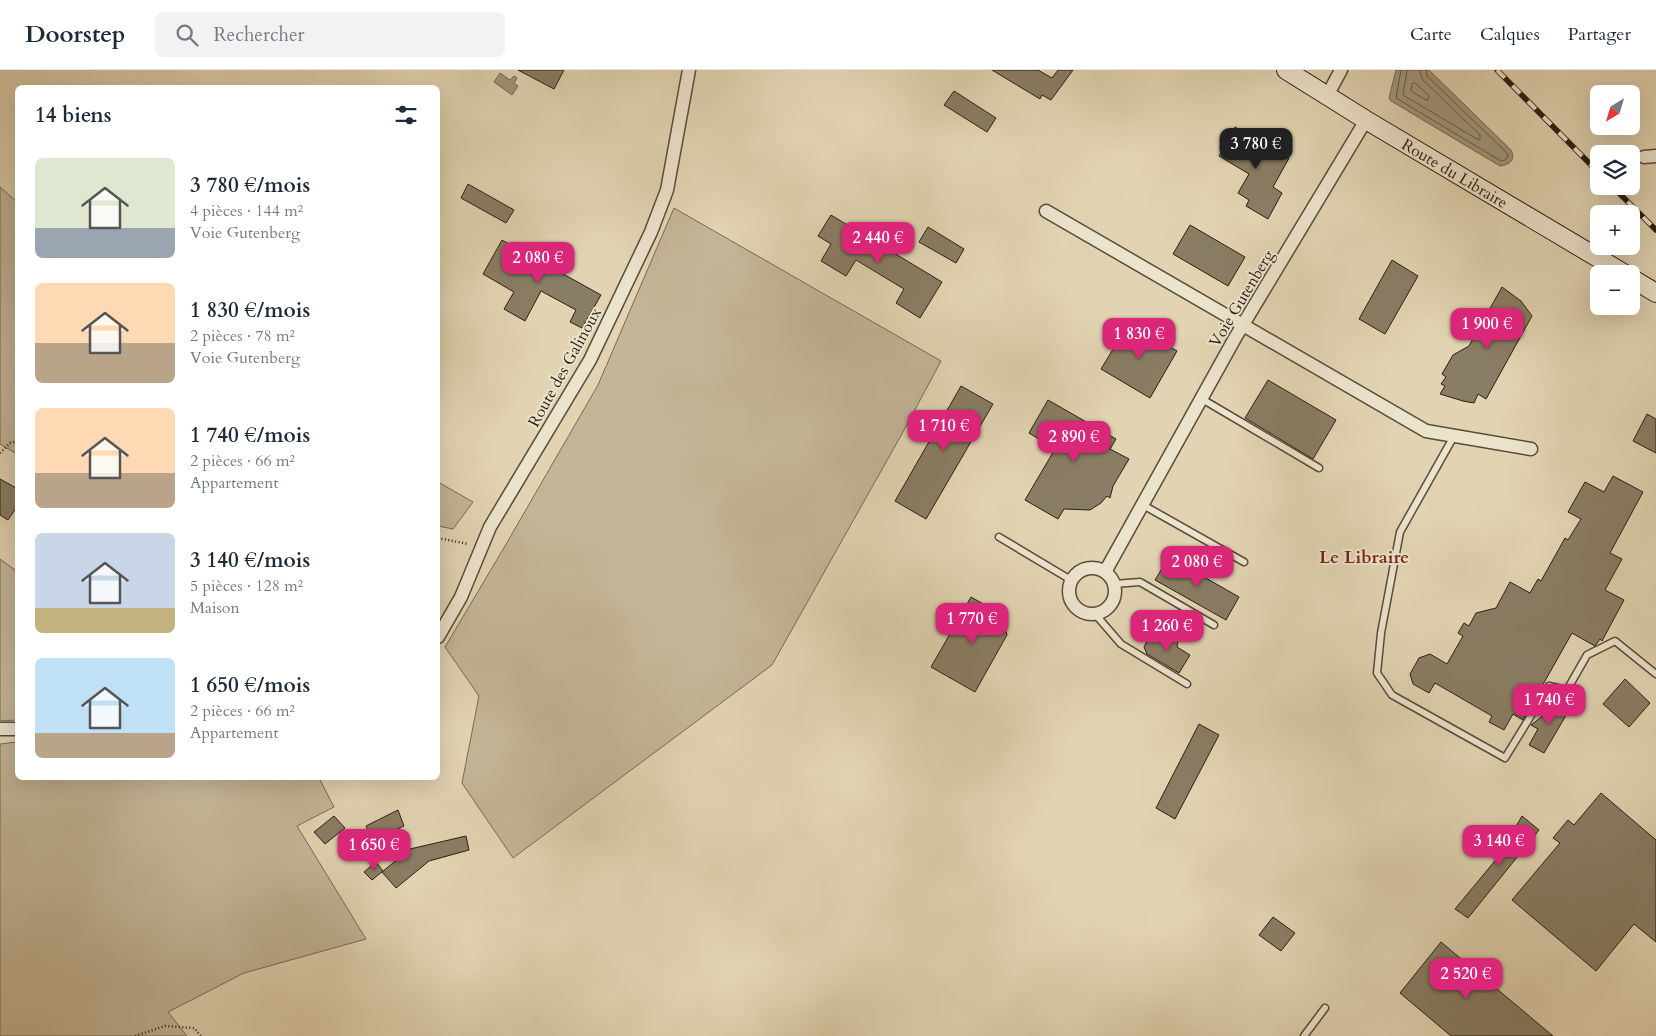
<!DOCTYPE html>
<html lang="fr">
<meta charset="utf-8">
<style>
body{margin:0;font-family:Cardo,serif;background:#f2f2f3;color:#1f2937;height:100vh;display:flex;flex-direction:column;font-size:19px;white-space:nowrap}
*{box-sizing:border-box;margin:0}
p{font-size:16px;color:#747a83}
.icon{flex:none;width:28px;height:28px;fill:none;stroke:currentColor;stroke-width:2;stroke-linecap:round;stroke-linejoin:round}
.map{position:relative;flex:1;overflow:hidden}
.drawer{position:absolute;left:15px;top:15px;width:425px;height:695px;display:flex;flex-direction:column;background:#fff;border-radius:8px;box-shadow:0 5px 20px #0002}
.drawer>*{flex:none}
.needle{width:32px;rotate:218deg}
.buttons{position:absolute;left:1590px;top:15px;display:grid;gap:10px}
.buttons a{display:grid;place-items:center;width:50px;height:50px;border-radius:8px;background:#fff;box-shadow:0 5px 20px #0002;font-size:25px}
.price{position:absolute;translate:-50% -42px;padding:0 11px;border-radius:10px;background:#db2777;color:#fff;font-size:16px;line-height:32px;filter:drop-shadow(0 1px 2px #0008)}
.price::after{content:'';position:absolute;left:50%;top:30px;width:15px;height:11px;margin-left:-8px;background:inherit;clip-path:polygon(0 0,100% 0,50% 100%)}
.price.selected{background:#222;color:#fff}
ul{padding:0;list-style:none}
li{display:flex;align-items:center;gap:15px;height:125px;padding:0 20px}
li span{display:grid;place-items:center;flex:none;width:140px;height:100px;border-radius:8px;color:#555}
li>.icon{margin-inline-start:auto}
span .icon{width:60px;height:60px;fill:#fffc;stroke-width:1}
li b{font-size:21px}
h2{display:flex;justify-content:space-between;align-items:center;height:60px;padding:0 20px;font-size:21px}
header{display:flex;align-items:center;gap:30px;box-sizing:border-box;height:70px;padding:0 25px;background:#fff;border-bottom:1px solid #e0e1e3}
header strong{font-size:24px}
nav{display:flex;gap:28px;margin-inline-start:auto;font-size:18px}
.search{width:350px;height:45px;background:#f2f2f3;display:flex;align-items:center;gap:12px;box-sizing:border-box;padding:0 18px;border-radius:8px;color:#747a83;font-size:19px}
.map>svg:first-child{display:block}
.green{fill:#c3b597;stroke:#766a54}
.water{fill:#a3967b;stroke:#726651}
.lines{fill:none;stroke-linecap:round;stroke-linejoin:round}
.shore{stroke:#665a46;stroke-width:1}
.building{fill:#897d65;stroke:#291f11}
.service-casing{stroke:#574c39;stroke-width:9}
.minor-casing{stroke:#574c39;stroke-width:15}
.secondary-casing{stroke:#291f11;stroke-width:20}
.path{stroke:#291f11;stroke-width:2.5;stroke-dasharray:1 2.5;stroke-linecap:butt}
.service{stroke:#ece3cd;stroke-width:6}
.minor{stroke:#ece3cd;stroke-width:12}
.secondary{stroke:#ece3cd;stroke-width:18}
.rail-casing{stroke:#291f11;stroke-width:5.5}
.rail{stroke:#ece3cd;stroke-width:4;stroke-dasharray:11;stroke-linecap:butt}
.labels{text-anchor:middle;stroke-width:4;stroke-linejoin:round;paint-order:stroke}
.street-label{font-size:16px;fill:#291f11;stroke:#ece3cd}
.neighbourhood-label{font-size:18px;font-weight:bold;fill:#7a1f14;stroke:#ece3cd}
</style>
<header>
<strong>Doorstep</strong>
<div class="search"><svg class="icon" aria-label="search" viewBox="0 0 24 24"><circle cx="10" cy="10" r="6"/><path d="M15 15l6 6"/></svg>Rechercher</div>
<nav><a>Carte</a><a>Calques</a><a>Partager</a></nav>
</header>
<div class="map">
<svg width="1656" height="966" viewBox="0 0 1656 966">
<rect width="100%" height="100%" fill="#e2d4b2"/>
<filter id="stains"><feTurbulence type="fractalNoise" baseFrequency=".004" numOctaves="4"/><feColorMatrix values="0 0 0 0 .2 0 0 0 0 .09 0 0 0 0 .02 0 0 0 .5 -.17"/></filter>
<radialGradient id="worn" r=".72"><stop offset=".6" stop-color="#630" stop-opacity="0"/><stop offset="1" stop-color="#630" stop-opacity=".3"/></radialGradient>
<path class="green" d="M0,117L17,132V384L0,374Z
M674,138L941,291L903,362L772,595L513,788L462,713L479,626L445,577L505,476L598,315Z
M438,412L473,432L453,459L438,456Z
M0,489L18,502L17,650L0,651Z
M17,672L18,708H319L334,737L297,756L366,869L244,903L168,942L187,966H0V674Z"/>
<path class="water" d="M1396,0H1429L1511,80C1516,89 1510,95 1500,96L1391,31L1389,28Z
M500,3L510,10L514,6L517,8L514,13L518,16L512,25L494,12Z"/>
<g class="lines">
<path class="shore" d="M1401,0L1396,28L1501,91L1505,90L1508,87L1507,83L1427,6L1426,0
M1407,0L1403,25L1477,69H1480V65L1423,10L1419,0
M1415,13L1429,26L1428,30H1426L1411,21L1412,14Z"/>
</g>
<path class="building" d="M518,0H564L554,19Z
M992,0H1038L1052,8L1058,0H1073L1051,30L1042,25L1040,29Z
M954,21L996,48L987,62L944,35Z
M1235,57L1289,88L1273,117L1282,123L1268,149L1246,136L1249,130L1238,123L1249,104L1219,86Z
M468,114L514,140L506,153L461,128Z
M831,145L942,212L920,248L896,233L904,219L856,190L846,206L821,191L831,174L818,166Z
M1190,155L1245,187L1228,216L1173,184Z
M928,157L964,179L956,193L919,172Z
M502,170L601,225L582,258L570,252L576,240L541,221L525,251L504,239L514,222L483,204Z
M1392,190L1418,206L1385,264L1359,249Z
M1502,217L1521,231L1532,246L1486,329L1478,324L1474,333L1463,331L1440,324L1445,316L1441,314L1446,307L1442,304L1453,285L1469,276Z
M1129,253L1177,281L1150,328L1101,299Z
M1268,310L1336,350L1313,389L1245,348Z
M961,316L993,334L926,449L895,431Z
M1048,330L1116,369L1110,379L1129,389L1113,416L1110,428L1107,426L1101,433L1090,440L1064,439L1058,449L1025,430L1055,379L1029,363Z
M1647,344L1656,349V383L1633,371Z
M1613,406L1643,422L1610,483L1622,489L1605,520L1624,530L1602,571L1600,569L1595,576L1572,563L1523,650L1513,644L1504,660L1489,652L1492,646L1435,613L1429,623L1413,614L1410,604L1419,588L1430,584L1447,594L1463,566L1458,563L1464,553L1469,556L1476,543L1496,538L1510,512L1530,523L1538,509L1541,511L1565,468L1568,470L1581,449L1568,442L1585,412L1604,422Z
M0,409L18,419V435L8,450L0,445Z
M1169,487L1239,527L1226,550L1155,510Z
M971,527L1001,544L1007,565L975,622L931,597Z
M1180,560L1177,577L1190,585L1179,603L1147,584L1144,577L1147,571L1151,567L1160,568L1166,572Z
M1625,609L1650,633L1629,657L1603,634Z
M1563,630L1572,635L1544,683L1529,675L1538,659L1531,655Z
M1199,654L1219,665L1175,749L1156,738Z
M1601,723L1656,770V872L1634,854L1596,901L1512,830L1560,773L1553,768L1568,750L1574,755Z
M398,740L404,756L372,771L366,756Z
M334,746L345,758L325,774L314,762Z
M1522,746L1539,760L1468,848L1455,839L1499,786Z
M466,766L469,780L429,791L396,818L382,802L410,779Z
M376,792L383,801L372,810L364,802Z
M1273,847L1295,863L1281,881L1259,865Z
M1441,872L1553,966H1451L1400,923Z"/>
<g class="lines">
<g class="service-casing">
<path id="service" d="M1202,329L1319,398
M1454,366L1400,462L1381,563L1377,603L1392,625L1505,688L1549,616L1567,620L1587,585L1615,571L1656,604
M1143,435L1244,492
M999,467L1071,510
M1114,514L1140,512L1214,555
M1095,544L1121,574L1187,614
M1304,966L1325,938"/>
</g>
<g class="minor-casing">
<path id="minor" d="M1327,26L1341,0
M1644,87L1656,86
M1046,141L1426,361L1531,379
M1069 521a23 23 0 1 1 46 0a23 23 0 1 1-46 0Z
M1105,502L1235,268L1366,50
M438,567L461,527L490,457L590,290L651,162L667,120L689,0
M0,659H18"/>
</g>
<g class="secondary-casing">
<g id="secondary">
<path id="s1" d="M1286,0L1366,50L1625,204"/>
<path d="M1631,208L1656,223"/>
</g>
</g>
<path class="path" d="M0,383L10,373L18,371
M438,468L468,474
M135,966L165,956L194,958L201,966"/>
<use href="#service" class="service"/>
<use href="#minor" class="minor"/>
<use href="#secondary" class="secondary"/>
<g class="rail-casing">
<path id="rail" d="M1497,0L1599,103
M1612,116L1656,160"/>
</g>
<use href="#rail" class="rail"/>
</g>
<g class="labels">
<g class="street-label">
<text dy="6" stroke="none"><textPath href="#s1" startOffset="198">Route du Libraire</textPath></text>
<text transform="translate(1241 228) rotate(-59)" y="6">Voie Gutenberg</text>
<text transform="translate(564 297) rotate(-61)" y="6">Route des Galinoux</text>
</g>
<g class="neighbourhood-label">
<text x="1364" y="493">Le Libraire</text>
</g>
</g>
<rect width="100%" height="100%" filter="url(#stains)"/>
<rect width="100%" height="100%" fill="url(#worn)"/>
</svg>
<div class="buttons">
<a><svg class="needle" viewBox="-14 -14 28 28"><path d="M0-13l5 13h-10z" fill="#e53935"/><path d="M0 13l5-13h-10z" fill="#747a83"/></svg></a>
<a><svg class="icon" aria-label="layers" viewBox="0 0 24 24"><path d="M12 4l9 5-9 5-9-5zM3 14l9 5 9-5"/></svg></a>
<a>+</a>
<a>−</a>
</div>
<b class="price selected" style="left:1256px;top:100px">3 780 €</b>
<b class="price" style="left:878px;top:194px">2 440 €</b>
<b class="price" style="left:538px;top:214px">2 080 €</b>
<b class="price" style="left:1487px;top:280px">1 900 €</b>
<b class="price" style="left:1139px;top:290px">1 830 €</b>
<b class="price" style="left:944px;top:382px">1 710 €</b>
<b class="price" style="left:1074px;top:393px">2 890 €</b>
<b class="price" style="left:1197px;top:518px">2 080 €</b>
<b class="price" style="left:972px;top:575px">1 770 €</b>
<b class="price" style="left:1167px;top:582px">1 260 €</b>
<b class="price" style="left:1549px;top:656px">1 740 €</b>
<b class="price" style="left:1499px;top:797px">3 140 €</b>
<b class="price" style="left:374px;top:801px">1 650 €</b>
<b class="price" style="left:1466px;top:930px">2 520 €</b>
<section class="drawer">
<h2>14 biens<svg class="icon" aria-label="filters" viewBox="0 0 24 24"><path d="M4 7h16M4 17h16"/><circle cx="9" cy="7" r="2"/><circle cx="15" cy="17" r="2"/></svg></h2>
<ul>
<li><span style="background:linear-gradient(#dfe7d0 70%,#9aa5b1 0)"><svg class="icon" aria-label="home" viewBox="0 0 24 24"><path d="M3 11l9-7 9 7M6 9v11h12V9"/></svg></span><div><b>3 780 €/mois</b><p>4 pièces · 144 m²</p><p>Voie Gutenberg</p></div></li>
<li><span style="background:linear-gradient(#ffd9b3 60%,#b9a48a 0)"><svg class="icon" aria-label="home" viewBox="0 0 24 24"><path d="M3 11l9-7 9 7M6 9v11h12V9"/></svg></span><div><b>1 830 €/mois</b><p>2 pièces · 78 m²</p><p>Voie Gutenberg</p></div></li>
<li><span style="background:linear-gradient(#ffd9b3 65%,#b9a48a 0)"><svg class="icon" aria-label="home" viewBox="0 0 24 24"><path d="M3 11l9-7 9 7M6 9v11h12V9"/></svg></span><div><b>1 740 €/mois</b><p>2 pièces · 66 m²</p><p>Appartement</p></div></li>
<li><span style="background:linear-gradient(#c9d6e8 75%,#c2b280 0)"><svg class="icon" aria-label="home" viewBox="0 0 24 24"><path d="M3 11l9-7 9 7M6 9v11h12V9"/></svg></span><div><b>3 140 €/mois</b><p>5 pièces · 128 m²</p><p>Maison</p></div></li>
<li><span style="background:linear-gradient(#bfe0f5 75%,#b9a48a 0)"><svg class="icon" aria-label="home" viewBox="0 0 24 24"><path d="M3 11l9-7 9 7M6 9v11h12V9"/></svg></span><div><b>1 650 €/mois</b><p>2 pièces · 66 m²</p><p>Appartement</p></div></li>
</ul>
</section>
</div>
